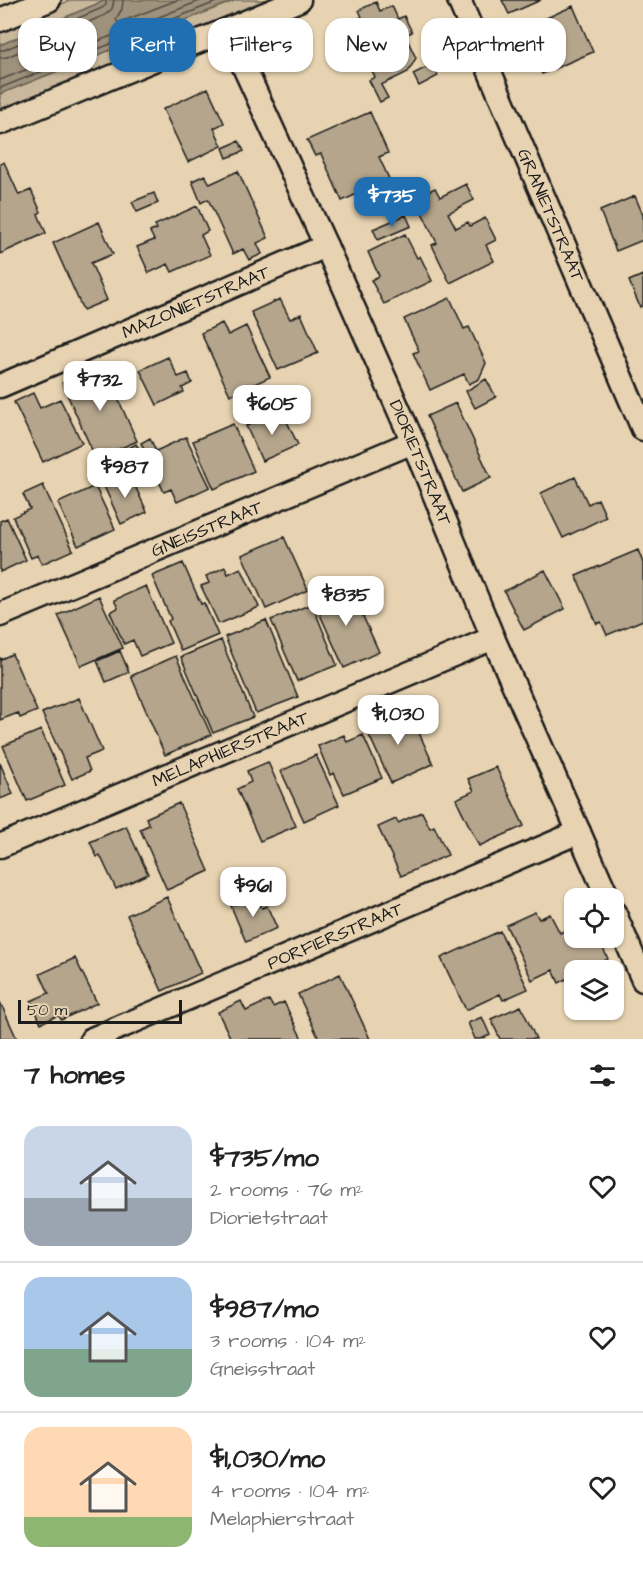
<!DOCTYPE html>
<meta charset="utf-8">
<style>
body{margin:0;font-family:"Architects Daughter",sans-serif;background:#f6f6f6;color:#222;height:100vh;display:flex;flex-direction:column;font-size:22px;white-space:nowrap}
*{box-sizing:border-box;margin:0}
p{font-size:20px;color:#767676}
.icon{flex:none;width:33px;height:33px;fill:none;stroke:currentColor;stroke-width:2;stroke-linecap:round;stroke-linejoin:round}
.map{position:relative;height:1039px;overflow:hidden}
.side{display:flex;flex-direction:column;background:#fff;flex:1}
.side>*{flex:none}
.banner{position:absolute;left:18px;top:18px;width:608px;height:54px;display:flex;gap:12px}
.controls{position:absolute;left:564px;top:888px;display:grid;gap:12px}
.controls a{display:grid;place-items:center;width:60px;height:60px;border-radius:12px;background:#fff;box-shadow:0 2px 4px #0004;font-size:30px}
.scale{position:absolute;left:18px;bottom:15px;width:164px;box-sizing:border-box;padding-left:6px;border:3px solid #1c1c1c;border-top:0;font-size:16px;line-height:21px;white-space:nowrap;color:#1c1c1c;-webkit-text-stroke:4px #e7d3b1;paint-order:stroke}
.price{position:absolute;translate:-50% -51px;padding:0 14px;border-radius:12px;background:#fff;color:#222;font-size:20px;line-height:39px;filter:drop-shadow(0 2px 3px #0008)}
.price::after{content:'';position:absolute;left:50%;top:36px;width:18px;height:14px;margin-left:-9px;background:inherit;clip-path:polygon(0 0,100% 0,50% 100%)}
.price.selected{background:#1f6fb2;color:#fff}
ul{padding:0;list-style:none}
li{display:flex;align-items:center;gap:18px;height:150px;padding:0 24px}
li+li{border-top:2px solid #e0e0e0}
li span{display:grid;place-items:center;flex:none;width:168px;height:120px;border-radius:18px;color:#555}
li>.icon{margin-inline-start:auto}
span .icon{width:72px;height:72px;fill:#fffc;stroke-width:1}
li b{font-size:26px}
h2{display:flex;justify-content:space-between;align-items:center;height:72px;padding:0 24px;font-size:26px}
.pill{padding:0 21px;border-radius:18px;background:#fff;box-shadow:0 2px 4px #0004;font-size:21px;line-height:54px}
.pill.selected{background:#1f6fb2;color:#fff}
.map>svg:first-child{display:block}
.green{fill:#cab89c;stroke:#736a5c;stroke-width:1.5}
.water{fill:#9f927c;stroke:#6b6356;stroke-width:1.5}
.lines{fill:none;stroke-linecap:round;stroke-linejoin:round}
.shore{stroke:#504b42;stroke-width:1.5}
.building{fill:#b4a58c;stroke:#1c1c1c;stroke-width:1.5}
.minor-casing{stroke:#1c1c1c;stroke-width:27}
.minor{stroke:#e7d3b1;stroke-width:22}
.labels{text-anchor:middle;stroke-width:4.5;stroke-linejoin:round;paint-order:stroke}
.street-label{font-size:18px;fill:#1c1c1c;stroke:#e7d3b1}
</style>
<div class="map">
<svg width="643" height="1039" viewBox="0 0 643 1039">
<rect width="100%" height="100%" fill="#e7d3b1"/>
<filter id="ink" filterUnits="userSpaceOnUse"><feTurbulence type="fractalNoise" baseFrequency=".0167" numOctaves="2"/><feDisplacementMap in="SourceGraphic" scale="12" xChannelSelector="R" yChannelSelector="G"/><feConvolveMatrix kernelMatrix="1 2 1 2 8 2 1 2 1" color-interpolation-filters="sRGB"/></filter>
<g filter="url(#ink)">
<path class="green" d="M71,0H106L0,45V29Z
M236,0H273L0,112V94Z"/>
<path class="water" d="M106,0H236L0,94V45Z"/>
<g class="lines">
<path class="shore" d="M123,0L122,9L116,19L118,23L177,0
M0,50H4L102,8L106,5V0
M0,58L7,57L105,15L112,9L114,0
M0,80L202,0
M0,88L221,0"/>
</g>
<path class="building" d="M502,0H541L509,14Z
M376,2L380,11L392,6L398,19L404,16L412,32L405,35L416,58L408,72L381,85L388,98L380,102L369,80L375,77L349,23L362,17L359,10Z
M573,6L593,52L542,74L522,29Z
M433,64L438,76L419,86L413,74Z
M208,88L224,123L214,128L222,146L188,162L163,109Z
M370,112L388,153L379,157L389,179L342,201L321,154L315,156L307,140Z
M239,141L244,151L227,158L223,148Z
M4,162L19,195L31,190L41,212L38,214L46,233L0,254V164Z
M238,171L268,238L257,243L262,254L249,260L243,249L233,254L208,199L201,203L192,181L205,175L210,184Z
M466,184L474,200L448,213L456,228L468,222L470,226L485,218L496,240L486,245L494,261L450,283L432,245L437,243L415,198L435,188L440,197Z
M154,193L158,203L137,212L132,202Z
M635,196L643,215V240L616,251L600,211Z
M197,206L208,231L201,235L210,255L172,272L168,264L149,273L137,247L154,240L150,232L157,229L155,225Z
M406,215L411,226L378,240L373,229Z
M99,222L113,254L91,263L107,300L83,310L53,243Z
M405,234L417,258L420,256L432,281L384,304L371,280L379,276L368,252Z
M643,275V305L640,307L629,281Z
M450,298L464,329L469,327L486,363L479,379L469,384L464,374L430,390L413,353L419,351L404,319Z
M280,299L290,319L301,314L318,353L278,370L251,312Z
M222,323L228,335L246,326L270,377L230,395L201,333Z
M168,357L178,377L188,373L192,383L182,388L184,392L157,405L140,370Z
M103,365L137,441L96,459L62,383Z
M486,379L496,397L475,408L466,391Z
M33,393L40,408L60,399L82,443L43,462L14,402Z
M456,403L491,478L462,492L427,416Z
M282,411L298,445L262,461L246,426Z
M233,424L254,471L214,489L193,441Z
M186,437L210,487L177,502L171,489L164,492L141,443L150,438L156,451Z
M136,444L145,459L128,469L120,453Z
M130,475L147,512L121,524L104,486Z
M575,477L588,504L598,499L606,517L563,538L541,493Z
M43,485L73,550L42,564L38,555L31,558L13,517L30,509L23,494Z
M95,486L115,529L78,546L58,503Z
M7,518L26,560L0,572V521Z
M284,537L308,590L266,609L242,555Z
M638,550L643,563V620L607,635L601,622L597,624L576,576Z
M183,563L201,604L204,603L218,635L181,651L168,621L171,619L152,576Z
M225,567L228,574L241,568L259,607L219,624L201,586L209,583L206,576Z
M545,570L565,609L524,630L504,591Z
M349,585L379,652L344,668L314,601Z
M146,586L171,643L140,656L133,640L124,644L110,612L118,608L114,600Z
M99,596L123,648L81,666L58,615Z
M312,604L337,665L297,681L271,620Z
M266,620L298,697L256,713L225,637Z
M221,640L253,717L213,733L181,657Z
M120,651L129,672L106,682L97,661Z
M12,654L37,711L20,718L18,713L0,720V658L1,659Z
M176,656L211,735L165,755L131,676Z
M79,698L102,751L85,758L90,771L72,779L42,713Z
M390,712L395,722L411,715L433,764L391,783L364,724Z
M41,730L65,785L27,801L3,746Z
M344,735L347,742L363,735L382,778L344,794L334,773L330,775L318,746Z
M316,755L339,805L304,821L281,771Z
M268,762L296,826L260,841L237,789L251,782L247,771Z
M0,763L13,794L0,799Z
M496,767L524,826L479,846L456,799L474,791L468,779Z
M179,803L209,871L167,890L140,829L149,825L146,818Z
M422,812L430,828L434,826L448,855L401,876L378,827L396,819L398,823Z
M126,826L148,874L116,889L100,855L97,857L90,842Z
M256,895L262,908L267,906L277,928L246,942L231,906Z
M167,897L201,973L162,991L127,915Z
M535,912L539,919L550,914L560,933L574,926V938H591V939L598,938L608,959L585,970H574V975L559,983L553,970L532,980L506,925Z
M500,931L528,989L503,1000L500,994L466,1010L441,958Z
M75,958L97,1003L61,1020L59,1015L41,1023L31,1001L49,993L40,974Z
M340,974L370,1039H319L298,994Z
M269,1000L273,1007L284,1002L302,1039H231L218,1012L241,1001L246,1011Z
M0,1002L17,1039H0Z
M521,1006L536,1039H500L491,1019Z
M482,1017L490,1035L481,1039H475L468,1023Z"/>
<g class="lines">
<g class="minor-casing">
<g id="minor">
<path id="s1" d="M459,0L643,429"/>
<path d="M0,20L49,0"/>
<path id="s2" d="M227,30L326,246L413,442L493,638L608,898"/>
<path d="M0,123L299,0"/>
<path id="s3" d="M0,386L326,246"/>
<path id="s4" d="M0,615L413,442"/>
<path id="s5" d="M0,846L493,638"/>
<path d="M614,912L643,980"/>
<path id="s6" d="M92,1039L579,832"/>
</g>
</g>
<use href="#minor" class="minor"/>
</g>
</g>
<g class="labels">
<g class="street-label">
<text dy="6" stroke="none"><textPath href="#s1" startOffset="234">GRANIETSTRAAT</textPath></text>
<text dy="6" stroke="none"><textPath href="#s3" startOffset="213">MAZONIETSTRAAT</textPath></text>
<text dy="6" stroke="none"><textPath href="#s2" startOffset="474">DIORIETSTRAAT</textPath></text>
<text dy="6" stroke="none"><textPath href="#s4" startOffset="224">GNEISSTRAAT</textPath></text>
<text dy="6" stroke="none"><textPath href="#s5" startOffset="250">MELAPHIERSTRAAT</textPath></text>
<text dy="6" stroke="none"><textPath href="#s6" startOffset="264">PORFIERSTRAAT</textPath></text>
</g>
</g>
</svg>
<div class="controls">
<a><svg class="icon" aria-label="locate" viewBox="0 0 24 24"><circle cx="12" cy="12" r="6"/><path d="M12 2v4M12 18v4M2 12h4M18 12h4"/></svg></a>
<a><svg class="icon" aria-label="layers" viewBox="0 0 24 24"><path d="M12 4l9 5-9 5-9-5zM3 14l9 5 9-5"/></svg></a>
</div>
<div class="scale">50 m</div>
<b class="price selected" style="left:392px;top:228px">$735</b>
<b class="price" style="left:100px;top:412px">$732</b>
<b class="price" style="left:272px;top:436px">$605</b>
<b class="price" style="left:125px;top:499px">$987</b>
<b class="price" style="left:346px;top:627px">$835</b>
<b class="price" style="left:398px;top:746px">$1,030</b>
<b class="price" style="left:253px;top:918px">$961</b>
<div class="banner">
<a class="pill">Buy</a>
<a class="pill selected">Rent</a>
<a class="pill">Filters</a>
<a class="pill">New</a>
<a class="pill">Apartment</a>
</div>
</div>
<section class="side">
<h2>7 homes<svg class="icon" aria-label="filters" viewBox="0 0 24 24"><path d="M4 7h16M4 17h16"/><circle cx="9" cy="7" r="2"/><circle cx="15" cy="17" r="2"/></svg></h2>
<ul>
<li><span style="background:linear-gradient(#c9d6e8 60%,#9aa5b1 0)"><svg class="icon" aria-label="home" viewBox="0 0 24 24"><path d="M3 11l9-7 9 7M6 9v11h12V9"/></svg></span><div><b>$735/mo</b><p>2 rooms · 76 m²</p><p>Diorietstraat</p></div><svg class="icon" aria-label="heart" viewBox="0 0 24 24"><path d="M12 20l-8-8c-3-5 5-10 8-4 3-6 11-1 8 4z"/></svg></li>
<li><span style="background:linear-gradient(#a9c7e8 60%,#7fa58c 0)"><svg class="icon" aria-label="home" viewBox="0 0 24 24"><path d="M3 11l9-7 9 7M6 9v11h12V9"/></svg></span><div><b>$987/mo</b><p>3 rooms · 104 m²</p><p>Gneisstraat</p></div><svg class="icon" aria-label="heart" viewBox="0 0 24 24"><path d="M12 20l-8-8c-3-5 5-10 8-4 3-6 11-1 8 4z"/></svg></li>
<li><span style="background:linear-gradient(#ffd9b3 75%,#8fb573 0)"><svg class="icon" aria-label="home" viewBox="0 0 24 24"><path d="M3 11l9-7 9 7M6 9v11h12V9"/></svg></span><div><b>$1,030/mo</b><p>4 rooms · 104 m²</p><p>Melaphierstraat</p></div><svg class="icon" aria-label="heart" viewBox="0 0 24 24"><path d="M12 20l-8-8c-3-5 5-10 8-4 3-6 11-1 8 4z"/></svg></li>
</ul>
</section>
